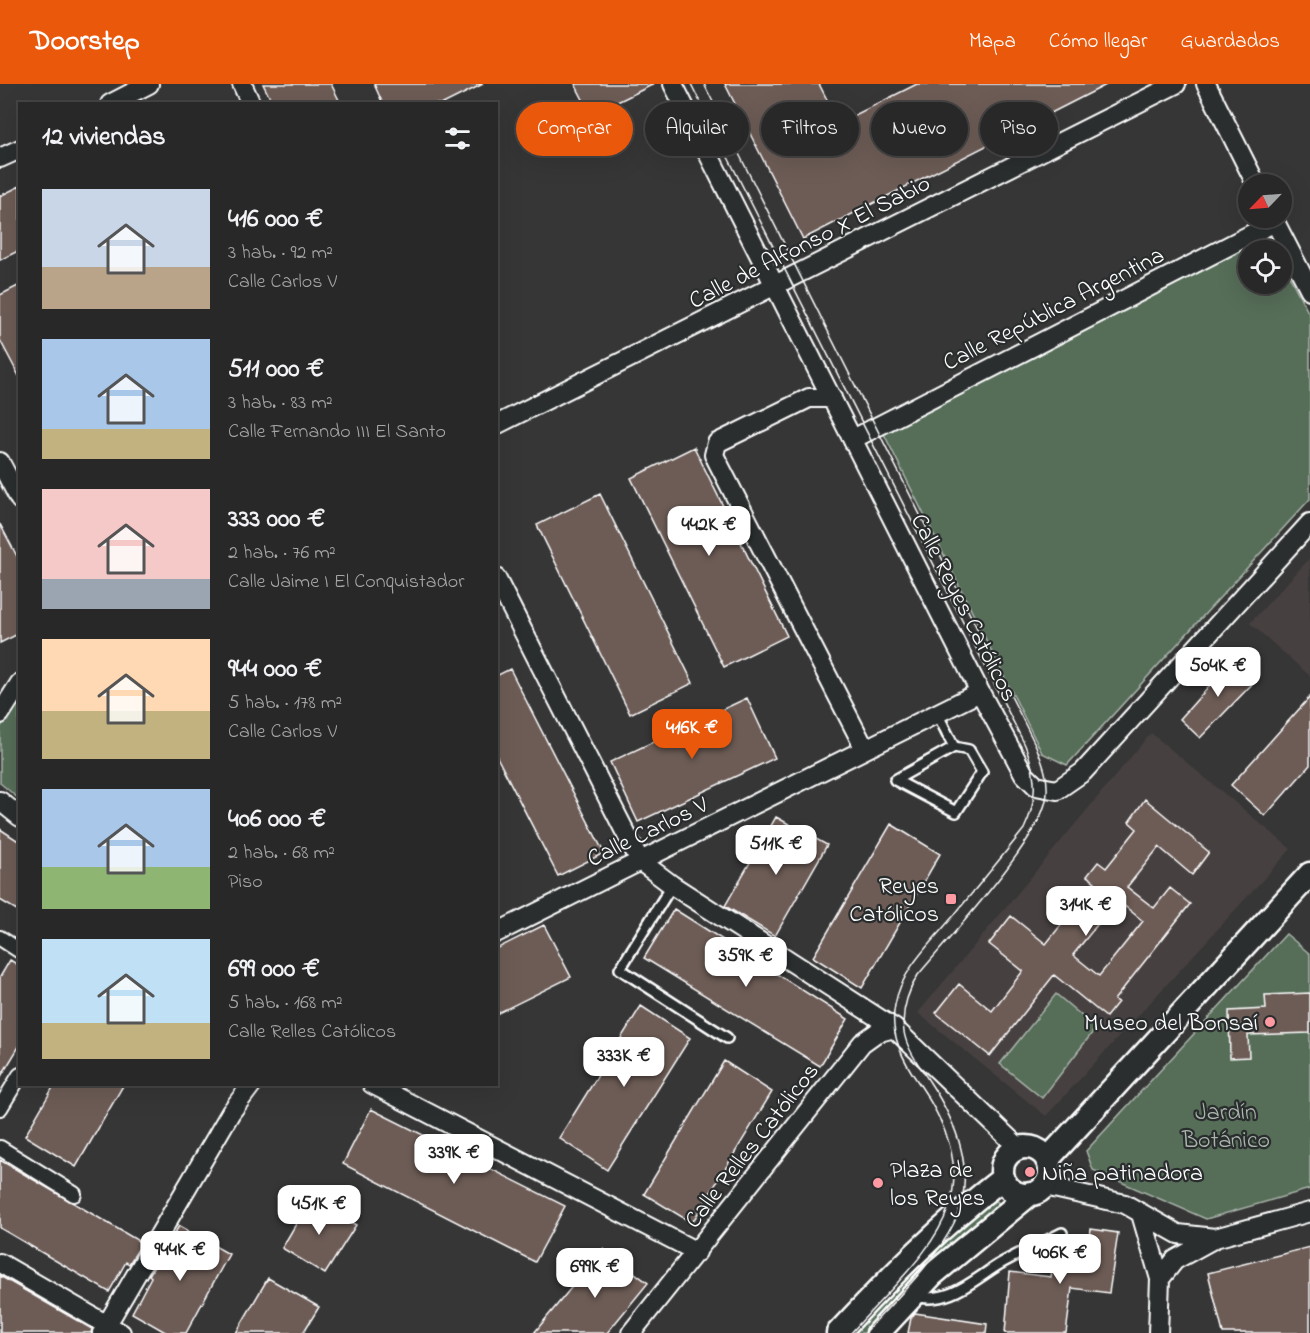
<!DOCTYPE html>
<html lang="es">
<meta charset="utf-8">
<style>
body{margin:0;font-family:"Indie Flower",sans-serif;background:#313030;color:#f1f3f6;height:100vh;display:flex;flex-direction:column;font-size:22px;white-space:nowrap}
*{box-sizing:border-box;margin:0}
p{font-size:20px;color:#a5a6a8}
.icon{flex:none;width:33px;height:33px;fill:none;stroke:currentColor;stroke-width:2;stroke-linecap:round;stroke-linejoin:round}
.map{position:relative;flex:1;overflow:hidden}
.sheet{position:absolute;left:18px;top:18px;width:480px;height:984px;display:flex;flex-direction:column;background:#292828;border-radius:0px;box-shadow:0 6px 24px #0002,0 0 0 2px #454445}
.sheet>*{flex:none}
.top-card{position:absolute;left:516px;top:18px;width:570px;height:54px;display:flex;gap:12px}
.needle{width:39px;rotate:245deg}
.buttons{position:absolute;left:1238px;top:90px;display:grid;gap:12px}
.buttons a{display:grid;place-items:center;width:54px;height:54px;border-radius:50%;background:#292828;box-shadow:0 6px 24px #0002,0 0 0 2px #454445;font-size:30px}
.price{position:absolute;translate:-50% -51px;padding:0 14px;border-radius:12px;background:#fff;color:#222;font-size:20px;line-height:39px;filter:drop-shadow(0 2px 3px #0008)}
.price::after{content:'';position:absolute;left:50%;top:36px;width:18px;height:14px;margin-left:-9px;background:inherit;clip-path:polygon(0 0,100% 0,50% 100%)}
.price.active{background:#ea580c;color:#fff}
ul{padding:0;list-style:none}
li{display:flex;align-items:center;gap:18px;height:150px;padding:0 24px}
li span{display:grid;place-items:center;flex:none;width:168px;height:120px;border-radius:0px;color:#555}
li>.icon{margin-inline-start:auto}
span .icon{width:72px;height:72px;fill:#fffc;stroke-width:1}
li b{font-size:26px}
h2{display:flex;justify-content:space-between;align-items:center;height:72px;padding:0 24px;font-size:26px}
.tag{padding:0 21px;border-radius:27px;background:#292828;box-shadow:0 6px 24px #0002,0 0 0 2px #454445;font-size:21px;line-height:54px}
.tag.active{background:#ea580c;color:#fff}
header{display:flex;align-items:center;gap:36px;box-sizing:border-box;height:84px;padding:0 30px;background:#ea580c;color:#fff}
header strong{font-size:28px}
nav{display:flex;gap:33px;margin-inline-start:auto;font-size:21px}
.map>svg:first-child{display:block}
.built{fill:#474140}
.green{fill:#566d59;stroke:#aab6ac;stroke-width:1.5}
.building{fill:#6d5b57;stroke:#fff;stroke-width:1.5;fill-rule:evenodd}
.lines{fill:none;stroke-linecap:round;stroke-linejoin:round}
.service-casing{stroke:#fff;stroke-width:14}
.pedestrian-casing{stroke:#fff;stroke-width:18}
.minor-casing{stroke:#fff;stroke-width:22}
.tertiary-casing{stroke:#fff;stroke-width:27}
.service{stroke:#2a2d2e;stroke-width:9}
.pedestrian{stroke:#2a2d2e;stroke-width:14}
.minor{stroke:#2a2d2e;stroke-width:18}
.tertiary{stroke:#2a2d2e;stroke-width:22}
.tram{stroke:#fff;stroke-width:1.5}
.poi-dot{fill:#ff9aa2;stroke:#2a2d2e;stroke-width:2}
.labels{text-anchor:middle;stroke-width:4.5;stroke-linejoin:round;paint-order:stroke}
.street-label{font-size:24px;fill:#fff;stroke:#2a2d2e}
.poi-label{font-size:24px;fill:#fff;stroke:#2a2d2e;text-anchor:end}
.park-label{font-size:24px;fill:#aab6ac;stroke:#2a2d2e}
</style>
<header>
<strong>Doorstep</strong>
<nav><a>Mapa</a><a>Cómo llegar</a><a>Guardados</a></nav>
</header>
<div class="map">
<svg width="1310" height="1249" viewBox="0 0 1310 1249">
<rect width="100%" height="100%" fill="#373636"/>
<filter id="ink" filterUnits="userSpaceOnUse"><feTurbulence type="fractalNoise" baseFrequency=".0167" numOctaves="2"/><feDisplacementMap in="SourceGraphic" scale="12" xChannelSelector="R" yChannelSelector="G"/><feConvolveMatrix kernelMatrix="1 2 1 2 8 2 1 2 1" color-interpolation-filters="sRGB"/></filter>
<g filter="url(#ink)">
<path class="built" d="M1310,474V592L1250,539Z
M1151,649L1291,765L1046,1032L918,929Z"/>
<path class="green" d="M1264,143L1276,166H1248V200H1281V176L1310,232V415L1067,681L1042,669L883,348Z
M19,616V715L0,699V644Z
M1286,850L1310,870V1105L1206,1135L1093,1086L1086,1067Z
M1056,910L1096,944L1042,1014L1000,980Z
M995,1115L1003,1124L870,1249H847L908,1180Z"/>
<path class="building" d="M263,0H331L341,20H273Z
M374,0H483L443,20H383Z
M575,0H654L591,31Z
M725,0H819L839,39L917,0H1108L803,155Z
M20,102V166L0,176V112Z
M20,201V294L0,256V211Z
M694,363L787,552L724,583L631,394Z
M600,410L693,599L630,630L537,441Z
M0,440L20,478V549L0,559Z
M1233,575L1257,595L1200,654L1180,635Z
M510,585L604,769L558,792L496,671V592Z
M1310,613V681L1265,732L1231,701Z
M747,614L775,674L638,738L610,678Z
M1145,715L1209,768L1192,791L1159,763L1127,803L1154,824L1170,804L1190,820L1114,916L1118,918L1106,933L1054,891L990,972L936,929L959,900L992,927L1023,887L989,860L1011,832L1046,860L1095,798L1087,792L1098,778L1106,784L1137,745L1129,738ZM1117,816L1143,837L1099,892L1073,871Z
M776,733L827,761L775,852L725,822Z
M891,740L940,770L862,904L813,873Z
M0,745L20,758V828L0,816Z
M674,825L848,935L820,982L644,874Z
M544,841L571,893L496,930V865Z
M10,876L20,882V961L0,994V893Z
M1310,909V949L1248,951L1249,973L1230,974L1229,927L1266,925L1265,911Z
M641,922L690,954L607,1086L559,1054Z
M724,977L772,1008L692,1139L644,1110Z
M55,1000H124L76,1083L25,1052Z
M371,1025L565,1122L535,1178L343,1080Z
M0,1076L142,1159L129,1180L126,1178L109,1208L0,1144Z
M311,1114L356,1141L325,1190L282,1164Z
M179,1142L229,1170L186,1249H167L132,1229L151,1193L149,1191Z
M1091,1145L1118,1149L1109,1209L1072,1204L1066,1249H1005L1010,1188L1051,1193L1055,1162L1063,1164L1064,1160L1082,1162L1083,1157L1089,1158Z
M1310,1163V1249H1223L1208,1189Z
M603,1165L648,1199L607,1249H534Z
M0,1192L92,1245L91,1249H0Z
M268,1194L319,1223L303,1249H236Z
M915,1229L987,1240L986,1249H908L911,1234Z"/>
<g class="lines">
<g class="service-casing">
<path id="service" d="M937,629L954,663L969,666L982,688L956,728L895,696L954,663
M672,801L620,885L727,954
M913,1212C948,1221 971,1198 998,1181C1019,1169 1041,1160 1062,1149"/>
</g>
<g class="pedestrian-casing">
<path id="pedestrian" d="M0,854L20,867
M0,1024L20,991
M0,1064L74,1110"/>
</g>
<g class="minor-casing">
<path id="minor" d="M242,0L251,20
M673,0L980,608L1024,690L1036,702L1057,706L1083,688L1310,439
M1206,0L1256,100
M110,20L149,0
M0,74L20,65
M1273,134L1310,206
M832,314H809L717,359L714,371L865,665
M496,341L1176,0
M853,355L1275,138
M0,378L20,416
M496,494L640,777L672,801L894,944L1019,1064
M0,630L20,599
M0,717L20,733
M496,849L980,608
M372,1000L697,1168
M1045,1102L1125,1120L1178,1150L1215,1154L1310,1128
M1141,1130L1160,1195L1158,1249
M0,1179L121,1249
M1160,1195L1175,1176L1215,1154
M102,1249L231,1028L252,1000
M631,1249L862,959L876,949L894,944"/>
</g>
<g class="tertiary-casing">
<path id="tertiary" d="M1002 1087a24 24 0 1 1 48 0a24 24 0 1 1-48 0Z
M1047,1076L1310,790
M838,1249C892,1191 940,1142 1003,1094
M878,1249L932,1191L1030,1110"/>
</g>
<use href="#service" class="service"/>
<use href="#pedestrian" class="pedestrian"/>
<use href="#minor" class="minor"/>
<use href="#tertiary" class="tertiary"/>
<path class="tram" d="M691,0L1025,661C1037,692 1038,716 1024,745C1001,774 978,802 955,830C933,857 901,885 895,921C889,950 903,977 920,1001C998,1117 927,1164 851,1249
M704,0L1036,662C1043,680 1050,697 1046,716C1038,758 949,854 918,891C907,909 901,927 904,948C907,966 920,982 929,997C957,1039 978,1089 954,1139C934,1180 895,1215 865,1249"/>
</g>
</g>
<g class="poi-dot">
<rect x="945" y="809" width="12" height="12" rx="3"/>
<circle cx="1270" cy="938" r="6"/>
<circle cx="1030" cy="1088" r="6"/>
<circle cx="878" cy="1099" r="6"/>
</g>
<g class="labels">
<g class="street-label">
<text transform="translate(809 157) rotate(-27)" y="8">Calle de Alfonso X El Sabio</text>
<text transform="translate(1053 224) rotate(-27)" y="8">Calle República Argentina</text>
<text transform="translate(965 523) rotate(63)" y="8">Calle Reyes Católicos</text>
<text transform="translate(647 747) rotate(-26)" y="8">Calle Carlos V</text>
<text transform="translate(751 1061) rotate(-52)" y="8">Calle Relles Católicos</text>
</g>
<g class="poi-label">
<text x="939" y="809">Reyes<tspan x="939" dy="28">Católicos</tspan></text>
<text x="1258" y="946">Museo del Bonsaí</text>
<text x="890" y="1093" text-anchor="start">Plaza de<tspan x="890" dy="28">los Reyes</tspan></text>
<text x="1042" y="1096" text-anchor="start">Niña patinadora</text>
</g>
<g class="park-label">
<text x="1226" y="1035">Jardín<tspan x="1226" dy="28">Botánico</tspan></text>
</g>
</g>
</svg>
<div class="buttons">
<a><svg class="needle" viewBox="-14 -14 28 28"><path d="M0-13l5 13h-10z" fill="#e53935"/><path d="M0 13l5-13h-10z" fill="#a5a6a8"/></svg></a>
<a><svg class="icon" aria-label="locate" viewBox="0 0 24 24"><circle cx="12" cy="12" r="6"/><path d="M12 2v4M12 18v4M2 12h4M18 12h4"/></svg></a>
</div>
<b class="price" style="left:709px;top:473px">442K €</b>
<b class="price" style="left:1218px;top:614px">504K €</b>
<b class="price active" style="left:692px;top:676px">416K €</b>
<b class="price" style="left:776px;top:792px">511K €</b>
<b class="price" style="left:1086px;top:853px">314K €</b>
<b class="price" style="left:746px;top:904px">359K €</b>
<b class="price" style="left:624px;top:1004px">333K €</b>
<b class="price" style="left:454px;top:1101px">339K €</b>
<b class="price" style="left:319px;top:1152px">451K €</b>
<b class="price" style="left:180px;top:1198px">944K €</b>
<b class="price" style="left:1060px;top:1201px">406K €</b>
<b class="price" style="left:595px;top:1215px">699K €</b>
<div class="top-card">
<a class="tag active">Comprar</a>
<a class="tag">Alquilar</a>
<a class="tag">Filtros</a>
<a class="tag">Nuevo</a>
<a class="tag">Piso</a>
</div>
<section class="sheet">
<h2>12 viviendas<svg class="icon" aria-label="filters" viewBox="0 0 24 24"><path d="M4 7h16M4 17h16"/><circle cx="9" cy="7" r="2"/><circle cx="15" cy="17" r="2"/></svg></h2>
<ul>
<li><span style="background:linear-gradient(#c9d6e8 65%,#b9a48a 0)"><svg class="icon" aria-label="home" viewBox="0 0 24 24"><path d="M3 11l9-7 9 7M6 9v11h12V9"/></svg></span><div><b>416 000 €</b><p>3 hab. · 92 m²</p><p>Calle Carlos V</p></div></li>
<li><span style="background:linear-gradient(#a9c7e8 75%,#c2b280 0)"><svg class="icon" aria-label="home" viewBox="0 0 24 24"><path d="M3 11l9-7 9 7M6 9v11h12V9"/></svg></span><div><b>511 000 €</b><p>3 hab. · 83 m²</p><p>Calle Fernando III El Santo</p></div></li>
<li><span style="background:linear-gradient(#f6c9c9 75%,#9aa5b1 0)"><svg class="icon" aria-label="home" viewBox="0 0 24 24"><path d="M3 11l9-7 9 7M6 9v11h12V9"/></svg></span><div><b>333 000 €</b><p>2 hab. · 76 m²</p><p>Calle Jaime I El Conquistador</p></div></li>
<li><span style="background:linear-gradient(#ffd9b3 60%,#c2b280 0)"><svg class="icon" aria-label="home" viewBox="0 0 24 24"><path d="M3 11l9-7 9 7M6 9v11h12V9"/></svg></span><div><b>944 000 €</b><p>5 hab. · 178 m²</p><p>Calle Carlos V</p></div></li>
<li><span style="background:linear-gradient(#a9c7e8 65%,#8fb573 0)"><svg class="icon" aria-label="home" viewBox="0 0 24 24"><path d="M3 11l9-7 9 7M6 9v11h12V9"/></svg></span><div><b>406 000 €</b><p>2 hab. · 68 m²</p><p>Piso</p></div></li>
<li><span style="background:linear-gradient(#bfe0f5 70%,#c2b280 0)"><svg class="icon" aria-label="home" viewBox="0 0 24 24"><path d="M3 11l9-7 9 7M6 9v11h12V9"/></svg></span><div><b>699 000 €</b><p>5 hab. · 168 m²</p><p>Calle Relles Católicos</p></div></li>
</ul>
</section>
</div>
